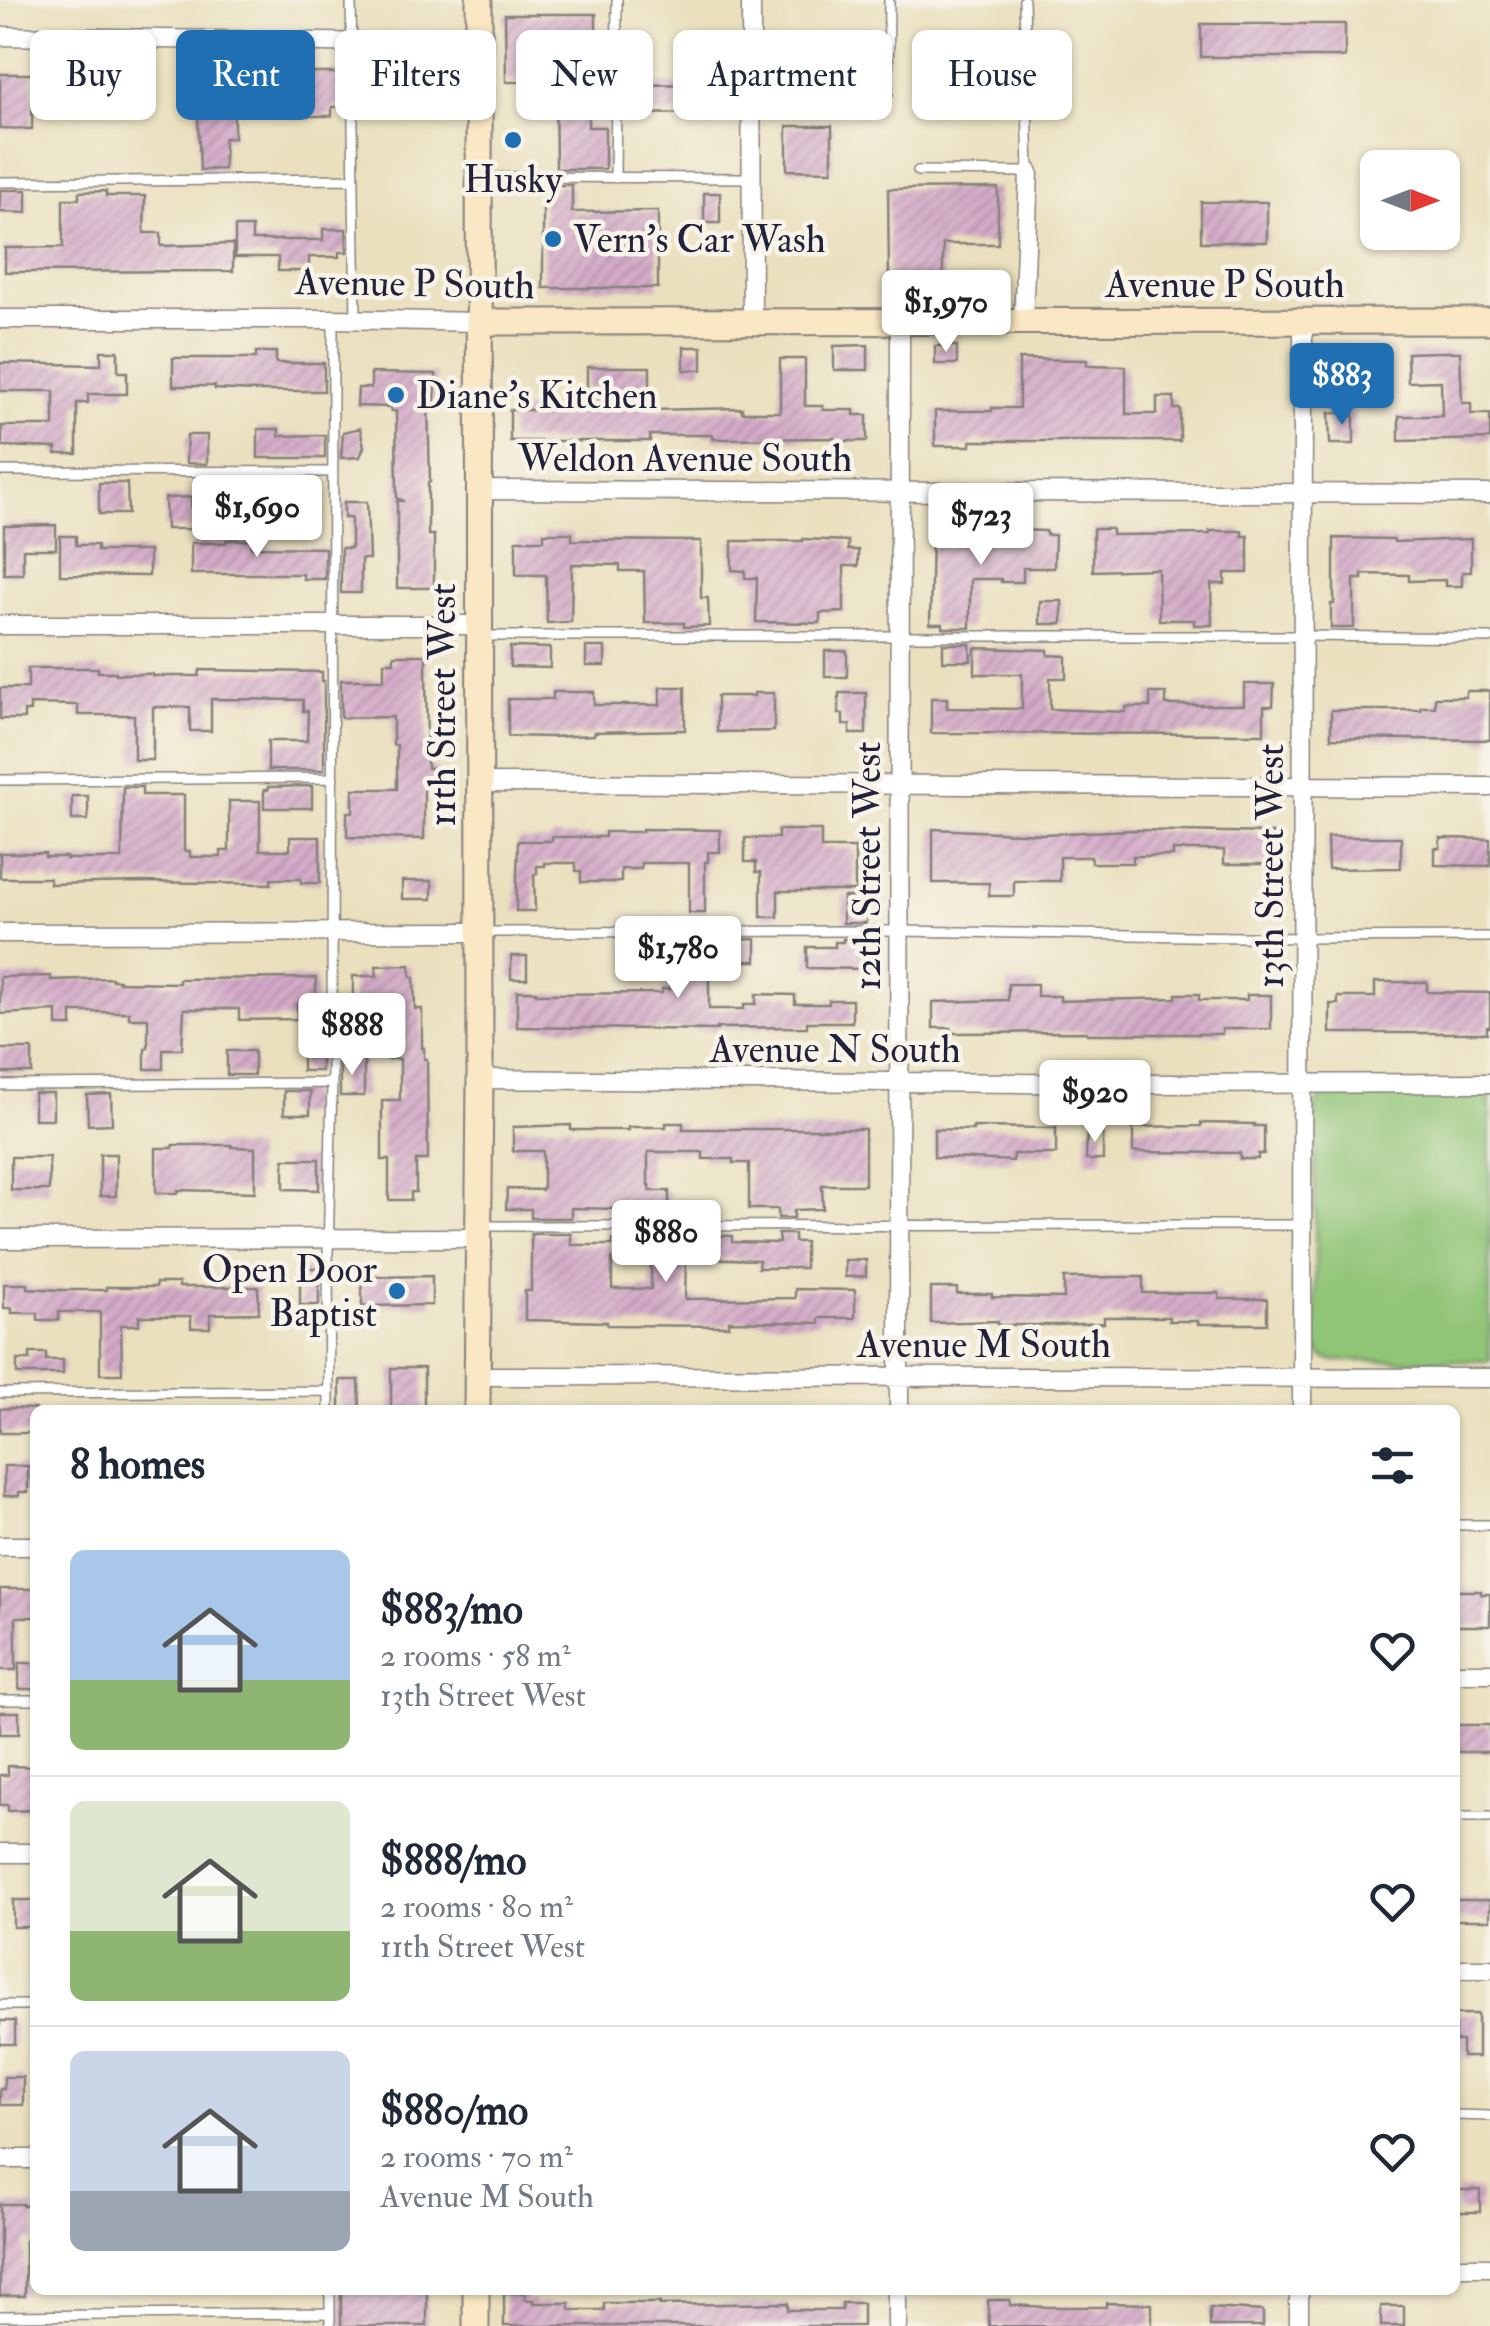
<!DOCTYPE html>
<meta charset="utf-8">
<style>
body{margin:0;font-family:"IM FELL Double Pica",serif;background:#f6f6f7;color:#1f2937;height:100vh;display:flex;flex-direction:column;font-size:38px;white-space:nowrap}
*{box-sizing:border-box;margin:0}
p{font-size:32px;color:#747a83}
.icon{flex:none;width:55px;height:55px;fill:none;stroke:currentColor;stroke-width:2;stroke-linecap:round;stroke-linejoin:round}
.map{position:relative;flex:1;overflow:hidden}
.drawer{position:absolute;left:30px;top:1405px;width:1430px;height:890px;display:flex;flex-direction:column;background:#fff;border-radius:15px;box-shadow:0 2px 8px #0004}
.drawer>*{flex:none}
.top-card{position:absolute;left:30px;top:30px;width:1430px;height:90px;display:flex;gap:20px}
.needle{width:65px;rotate:90deg}
.tools{position:absolute;left:1360px;top:150px;display:grid;gap:20px}
.tools a{display:grid;place-items:center;width:100px;height:100px;border-radius:15px;background:#fff;box-shadow:0 2px 8px #0004;font-size:50px}
.price{position:absolute;translate:-50% -85px;padding:0 22px;border-radius:10px;background:#fff;color:#222;font-size:32px;line-height:65px;filter:drop-shadow(0 2px 5px #0008)}
.price::after{content:'';position:absolute;left:50%;top:60px;width:30px;height:22px;margin-left:-15px;background:inherit;clip-path:polygon(0 0,100% 0,50% 100%)}
.price.selected{background:#1f6fb2;color:#fff}
ul{padding:0;list-style:none}
li{display:flex;align-items:center;gap:30px;height:250px;padding:0 40px}
li+li{border-top:2px solid #e0e1e3}
li span{display:grid;place-items:center;flex:none;width:280px;height:200px;border-radius:15px;color:#555}
li>.icon{margin-inline-start:auto}
span .icon{width:120px;height:120px;fill:#fffc;stroke-width:1}
li b{font-size:42px}
h2{display:flex;justify-content:space-between;align-items:center;height:120px;padding:0 40px;font-size:42px}
.chip{padding:0 35px;border-radius:15px;background:#fff;box-shadow:0 2px 8px #0004;font-size:35px;line-height:90px}
.chip.selected{background:#1f6fb2;color:#fff}
.map>svg:first-child{display:block}
.park{fill:#90c476;stroke:#597358;stroke-width:2.5}
.building{fill:url(#building-hatch)}
.lines{fill:none;stroke-linecap:round;stroke-linejoin:round}
.lane-casing{stroke:#86817c;stroke-width:12}
.street-casing{stroke:#86817c;stroke-width:21}
.secondary-casing{stroke:#86817c;stroke-width:29}
.lane{stroke:#fff;stroke-width:9}
.street{stroke:#fff;stroke-width:18}
.secondary{stroke:#fae7c3;stroke-width:25}
.poi-dot{fill:#1f6fb2;stroke:#f7f3e8;stroke-width:4}
.labels{text-anchor:middle;stroke-width:9;stroke-linejoin:round;paint-order:stroke}
.poi-label{font-size:38px;fill:#22223b;stroke:#f7f3e8;text-anchor:start}
.street-label{font-size:38px;fill:#22223b;stroke:#f7f3e8}
</style>
<div class="map">
<svg width="1490" height="2326" viewBox="0 0 1490 2326">
<defs>
<pattern id="building-hatch" width="6" height="6" patternUnits="userSpaceOnUse" patternTransform="scale(2.5)"><rect width="6" height="6" fill="#d5acc9"/><path d="M-1 1l2-2M0 6l6-6M5 7l2-2" fill="none" stroke="#ac8ca4"/></pattern>
</defs>
<rect width="100%" height="100%" fill="#f7f3e8"/>
<filter id="ink" filterUnits="userSpaceOnUse"><feTurbulence type="fractalNoise" baseFrequency=".01" numOctaves="2"/><feDisplacementMap in="SourceGraphic" scale="20" xChannelSelector="R" yChannelSelector="G"/><feConvolveMatrix kernelMatrix="1 2 1 2 8 2 1 2 1" color-interpolation-filters="sRGB"/></filter>
<filter id="wash" filterUnits="userSpaceOnUse"><feTurbulence type="fractalNoise" baseFrequency=".0048" numOctaves="4" result="noise"/><feDisplacementMap in="SourceGraphic" scale="40" xChannelSelector="R" yChannelSelector="G"/><feGaussianBlur stdDeviation="2.25" result="paint"/><feColorMatrix in="noise" values="0 0 0 0 0 0 0 0 0 0 0 0 0 0 0 0 0 1.4 0 .05"/><feComposite in="paint" operator="in"/></filter>
<g filter="url(#wash)">
<rect width="100%" height="100%" fill="#eae0be"/>
<path class="park" d="M1339,1093L1490,1094V1361H1331C1322,1358 1318,1353 1315,1344V1116L1316,1104L1321,1098Z"/>
<g id="blocks">
<path class="building" d="M505,14H596V82H588V127H605V169H556L555,82H506Z
M1201,24H1345V57H1201Z
M236,73H344L345,107H332V116H292V107L234,106V138H224V169L200,170L197,90H236Z
M0,74H33L32,129L0,128Z
M720,84V113L628,114V85Z
M787,126H832V171L787,170Z
M556,185H572V212L658,211V288H543V191H556Z
M998,188V244H943V281H889L888,189Z
M0,190H27V213L0,212Z
M106,191V196H145L144,233H161V246L233,244V271L5,272V248L63,247V199H79V192Z
M704,193H720V223H704Z
M1201,202H1267V242H1201Z
M235,227H252V240H323V229H346L347,252H339V257H309V271H278V257H235Z
M868,345V370H834V346Z
M935,346H957V364H935Z
M684,347H702V370H684Z
M101,351H118V372H127V394H88V403H77V454H56V448L2,446V426H54V391H0V363L101,365Z
M1330,351H1355V369H1331Z
M256,352H276V363H324V391H256L215,389V386H173V358H256Z
M1440,352H1460L1462,403H1471V414H1490V439L1399,441V416H1442L1441,381L1408,382L1407,353Z
M780,359H805V406H823V410H854V415H867V441H834V438L713,439V435H650V441H510V410H587V367H650V410L742,408V412H780Z
M1019,359L1087,360V365L1126,366V414H1157V397H1174V409H1180V441H971V446H935V411H992V408H1019Z
M371,373L436,374L435,402H428L430,482H428V535H434V588H397V501H404L397,498L396,411H391V407L357,406L358,388H371Z
M1329,413H1354V444H1330Z
M360,428L364,447L360,457L341,458L343,432Z
M258,429H279V436L325,435V458H258Z
M187,435H207V464L186,463Z
M99,483H127L128,514H99Z
M191,497L192,529H166L165,498Z
M344,502H367L369,559H361V593H341V548H351V518H344Z
M56,525V549H23V574H4V526Z
M1093,529H1112V535L1210,534V531H1242V536H1248V573H1225V584H1211L1212,625H1194V620H1159L1158,569L1093,571Z
M1007,530L1046,531V535H1055L1054,568H1023V582H1001V579H970V628H943V624H930L932,535H1007Z
M544,533H572V540L701,541V598H708L709,626L684,627V623H645L644,571H620V565L572,564L571,622L547,623L546,575H516V540H544Z
M60,536H76V545H97V551H149V576L60,575Z
M1334,538L1394,539V542L1471,539V572H1462V586H1445V580L1409,581V575L1362,574V579H1354V628H1331V604H1334Z
M803,539L848,541V550H858V566H844V612L820,613V623L756,622L757,578H745V571L732,570V541H803Z
M226,540H251V547L325,548V579H303V574H191V543H226Z
M1040,601H1062V624H1040Z
M943,644H970L971,661H943Z
M510,647L550,648V668L510,667Z
M586,647H605V666H586Z
M975,648L1048,650V655L1066,656V678H1050V709L1126,712V707H1150V693H1166V705H1244V684H1274L1273,706H1264V734L931,733V698H947V708L1022,709V674H975Z
M825,651H847V677H825Z
M394,655H426L427,768H438V787H424V839L347,837V812H353V789H397V745H393V717L341,718V680H384V662H394Z
M28,668H98V672H116V674H152V676H199L200,670L322,672V681H324V770H268V741H307L308,711H303V700L211,699V731H190V707H153V760H134V715H78V705L30,704V711H24V719H0V688H28Z
M660,687H685V730L594,732V735L549,737L508,736V699H553V692H594V705H660Z
M1466,691H1490V740L1331,738V710H1421V707H1435V697H1466Z
M754,693H774V731L717,732V696H754Z
M839,693H866V734H850V725H843V714H839Z
M312,786V808H264V790H268V787Z
M123,787H142V795H184V851H190V857H221V851H229V801H260V850H290V837H320V883H301V879H271V884L141,882L50,884V878H0V853H45V857H66V859H122Z
M72,796H88V820H72Z
M642,829L720,830V852H708V862H705V913H689V863H641V869H621V882H581V871H576V863H545V866H537V874H534L535,911H516L518,841H552V837H605V832H642Z
M933,829L1042,834L1132,830L1273,833V864H1224V850H1173V856H1133V863H1091V857H1060V881H1014V896H989V883H933Z
M778,830H821V848H855V891H778V917H761V872H756V862H745V838H778Z
M1327,837H1401V868L1328,869Z
M1440,838L1490,839V866L1435,865V848H1440Z
M402,881H432V899H402Z
M843,897H867L866,923H843Z
M756,939V961H731V970H709V1009H744V1004H756V994L795,995V1004H829V1000H852V1022H807V1027L717,1028V1030L517,1027V991H536V994L662,993V989H670V945H733V940Z
M843,939H866V969L807,968V947H835V942H843Z
M511,956H527V979H511Z
M410,965L411,977H414L415,1009H422V1048H424V1059H427L428,1160H416V1192H411V1200H389V1160H382V1100H400V1059H386V1026H340V1004H353V976H377L376,966Z
M51,976V980L112,978V980H119V982L179,983V979L316,978V1004H297V1019L239,1020V1009H184L182,1049H163V1069H145V1048H148V1018H129V1012H72V1026H57V1011L0,1014V977Z
M1375,982H1427V992L1490,993V1027H1487V1033H1330V1004H1338V997H1375Z
M1008,984H1037V996H1060V1001L1176,998V994H1199V1000H1247V995H1271V1029H1222V1034H1087V1032L951,1033V1028H933V1002L1008,1000Z
M0,1049H32V1073H0Z
M227,1051H254V1075H227Z
M302,1053H321V1071H302Z
M340,1059H364V1096H340Z
M284,1091H310V1114H284Z
M34,1093H53V1119H34Z
M111,1094L112,1124L88,1125L87,1095Z
M666,1123H683V1129H865V1185H822L823,1209L794,1210V1218H778V1209H749V1163H733V1159H703V1152H648V1185H650V1191H669V1213L622,1214V1209L571,1208V1218H531V1209H506L507,1189L542,1190L543,1187V1151H513V1127L571,1125V1130H628V1127H666Z
M1201,1123L1254,1124V1126H1264V1154H1258V1159H1240V1153L1133,1152V1127L1201,1126Z
M973,1127L1056,1128V1154H1013V1161L934,1157V1129L973,1130Z
M1087,1129H1103V1160H1086Z
M173,1145H232V1147L255,1148V1192L178,1190V1193H156V1148H173Z
M100,1154H116V1196H100Z
M11,1157H49V1190H11Z
M284,1159H319V1190L284,1189Z
M531,1234H571V1245H613V1240H629V1245H643V1258L612,1259V1289H651V1260H666V1242H710V1235L732,1236V1242L779,1243L778,1234H794V1242H805V1268H758L759,1260L686,1258L685,1299L795,1298V1289L855,1290V1318H819V1323L729,1321V1326L607,1325V1322L525,1320V1291H531Z
M845,1260H866V1276L845,1277Z
M300,1268H319V1305H300Z
M432,1276V1305L362,1306V1277Z
M1120,1277H1143V1293H1219V1299H1267V1324H1198V1321H1169V1317H1104V1323L1057,1325H998V1321L931,1323V1288H957V1294H992V1297L1064,1298V1278Z
M156,1283H179V1287H258L259,1313L210,1314V1328H191V1316H139V1325H121L122,1374H100V1312H59V1320H38V1313H12V1308H4V1284H28V1288L60,1290H106V1287H156Z
M30,1353H46V1360H63V1374H17V1360H30Z
M391,1368H424V1410H391Z
M340,1380H359L360,1410H340Z
M11,1408L35,1409V1433H0V1409Z
M4,1466H28V1492H19V1496H4Z
M0,1589H35V1617H16V1670H0Z
M1455,1591H1481V1594H1490V1626H1455Z
M19,1663H35V1689H19Z
M0,1712H19V1734H0Z
M1455,1725H1490V1752H1455Z
M8,1766L35,1767V1810L8,1811V1805H0V1775H8Z
M13,1900H35V1927H13Z
M1455,1900H1490V1920H1455Z
M1455,2014H1478V2057H1462V2041H1455Z
M0,2021H15V2044H0Z
M4,2077H23V2105H0V2089H4Z
M1457,2190H1480V2212H1457Z
M0,2204H23V2206H35V2241H25V2296H0Z
M341,2290L394,2292V2290H427V2326H341Z
M504,2293H525V2300H534V2303H570V2310H604V2303H660V2305L788,2303V2310H842V2303H863V2326H504Z
M988,2300H1010V2305L1047,2307H1106V2303L1152,2304V2326H989Z
M1381,2306H1404V2326H1381Z
M1210,2308L1263,2311V2326H1210Z"/>
</g>
</g>
<g filter="url(#ink)">
<use href="#blocks" fill-opacity="0" stroke="#86817c" stroke-width="2.5"/>
<g class="lines">
<g class="lane-casing">
<path id="lane" d="M351,0L356,319
M888,94L889,0
M918,171L1029,172L1024,0
M480,177L753,178
M615,178L617,0
M0,182L354,179
M0,471L332,472
M482,636H1302L1490,638
M0,780L333,778
M482,932L899,931L1302,938L1490,937
M0,1085L332,1083
M483,1226L1301,1225
M0,1393L329,1391
M329,1410L328,1255L332,1083L333,319
M1455,1525H1490
M0,1700H35
M1455,1817H1490
M0,2005H35
M1455,2115L1490,2116
M330,2290V2326
M0,2316L330,2313"/>
</g>
<g class="street-casing">
<path id="street" d="M751,0L752,322
M0,36L479,45
M0,319H333L479,322
M1023,322L1029,172
M480,490L1490,494
M0,625H479
M480,783L1490,787
M0,933L479,932
M480,1079L1146,1084L1490,1083
M0,1239L478,1238
M477,1376L1490,1378
M899,1410L900,322
M1302,1410L1303,322
M0,1546H35
M1455,1673H1490
M0,1853H35
M1455,1969H1490
M0,2159H35
M1455,2267H1490
M1299,2290V2326
M897,2326V2290"/>
</g>
<g class="secondary-casing">
<path id="secondary" d="M479,322L1490,321
M477,1410L480,1079L479,0
M476,2290V2326"/>
</g>
<use href="#lane" class="lane"/>
<use href="#street" class="street"/>
<use href="#secondary" class="secondary"/>
</g>
</g>
<g class="poi-dot">
<circle cx="513" cy="140" r="10"/>
<circle cx="553" cy="239" r="10"/>
<circle cx="396" cy="395" r="10"/>
<circle cx="397" cy="1291" r="10"/>
</g>
<g class="labels">
<g class="poi-label">
<text x="513" y="192" text-anchor="middle">Husky</text>
<text x="573" y="252">Vern's Car Wash</text>
<text x="416" y="408">Diane's Kitchen</text>
<text x="377" y="1282" text-anchor="end">Open Door<tspan x="377" dy="44">Baptist</tspan></text>
</g>
<g class="street-label">
<text transform="translate(415 283) rotate(1)" y="13">Avenue P South</text>
<text x="1225" y="297">Avenue P South</text>
<text x="685" y="471">Weldon Avenue South</text>
<text transform="translate(442 705) rotate(-90)" y="13">11th Street West</text>
<text transform="translate(867 866) rotate(-90)" y="13">12th Street West</text>
<text transform="translate(1270 866) rotate(-90)" y="13">13th Street West</text>
<text x="835" y="1062">Avenue N South</text>
<text x="984" y="1357">Avenue M South</text>
</g>
</g>
</svg>
<div class="tools">
<a><svg class="needle" viewBox="-14 -14 28 28"><path d="M0-13l5 13h-10z" fill="#e53935"/><path d="M0 13l5-13h-10z" fill="#747a83"/></svg></a>
</div>
<b class="price" style="left:946px;top:355px">$1,970</b>
<b class="price selected" style="left:1342px;top:428px">$883</b>
<b class="price" style="left:257px;top:560px">$1,690</b>
<b class="price" style="left:981px;top:568px">$723</b>
<b class="price" style="left:678px;top:1001px">$1,780</b>
<b class="price" style="left:352px;top:1078px">$888</b>
<b class="price" style="left:1095px;top:1145px">$920</b>
<b class="price" style="left:666px;top:1285px">$880</b>
<div class="top-card">
<a class="chip">Buy</a>
<a class="chip selected">Rent</a>
<a class="chip">Filters</a>
<a class="chip">New</a>
<a class="chip">Apartment</a>
<a class="chip">House</a>
</div>
<section class="drawer">
<h2>8 homes<svg class="icon" aria-label="filters" viewBox="0 0 24 24"><path d="M4 7h16M4 17h16"/><circle cx="9" cy="7" r="2"/><circle cx="15" cy="17" r="2"/></svg></h2>
<ul>
<li><span style="background:linear-gradient(#a9c7e8 65%,#8fb573 0)"><svg class="icon" aria-label="home" viewBox="0 0 24 24"><path d="M3 11l9-7 9 7M6 9v11h12V9"/></svg></span><div><b>$883/mo</b><p>2 rooms · 58 m²</p><p>13th Street West</p></div><svg class="icon" aria-label="heart" viewBox="0 0 24 24"><path d="M12 20l-8-8c-3-5 5-10 8-4 3-6 11-1 8 4z"/></svg></li>
<li><span style="background:linear-gradient(#dfe7d0 65%,#8fb573 0)"><svg class="icon" aria-label="home" viewBox="0 0 24 24"><path d="M3 11l9-7 9 7M6 9v11h12V9"/></svg></span><div><b>$888/mo</b><p>2 rooms · 80 m²</p><p>11th Street West</p></div><svg class="icon" aria-label="heart" viewBox="0 0 24 24"><path d="M12 20l-8-8c-3-5 5-10 8-4 3-6 11-1 8 4z"/></svg></li>
<li><span style="background:linear-gradient(#c9d6e8 70%,#9aa5b1 0)"><svg class="icon" aria-label="home" viewBox="0 0 24 24"><path d="M3 11l9-7 9 7M6 9v11h12V9"/></svg></span><div><b>$880/mo</b><p>2 rooms · 70 m²</p><p>Avenue M South</p></div><svg class="icon" aria-label="heart" viewBox="0 0 24 24"><path d="M12 20l-8-8c-3-5 5-10 8-4 3-6 11-1 8 4z"/></svg></li>
</ul>
</section>
</div>
